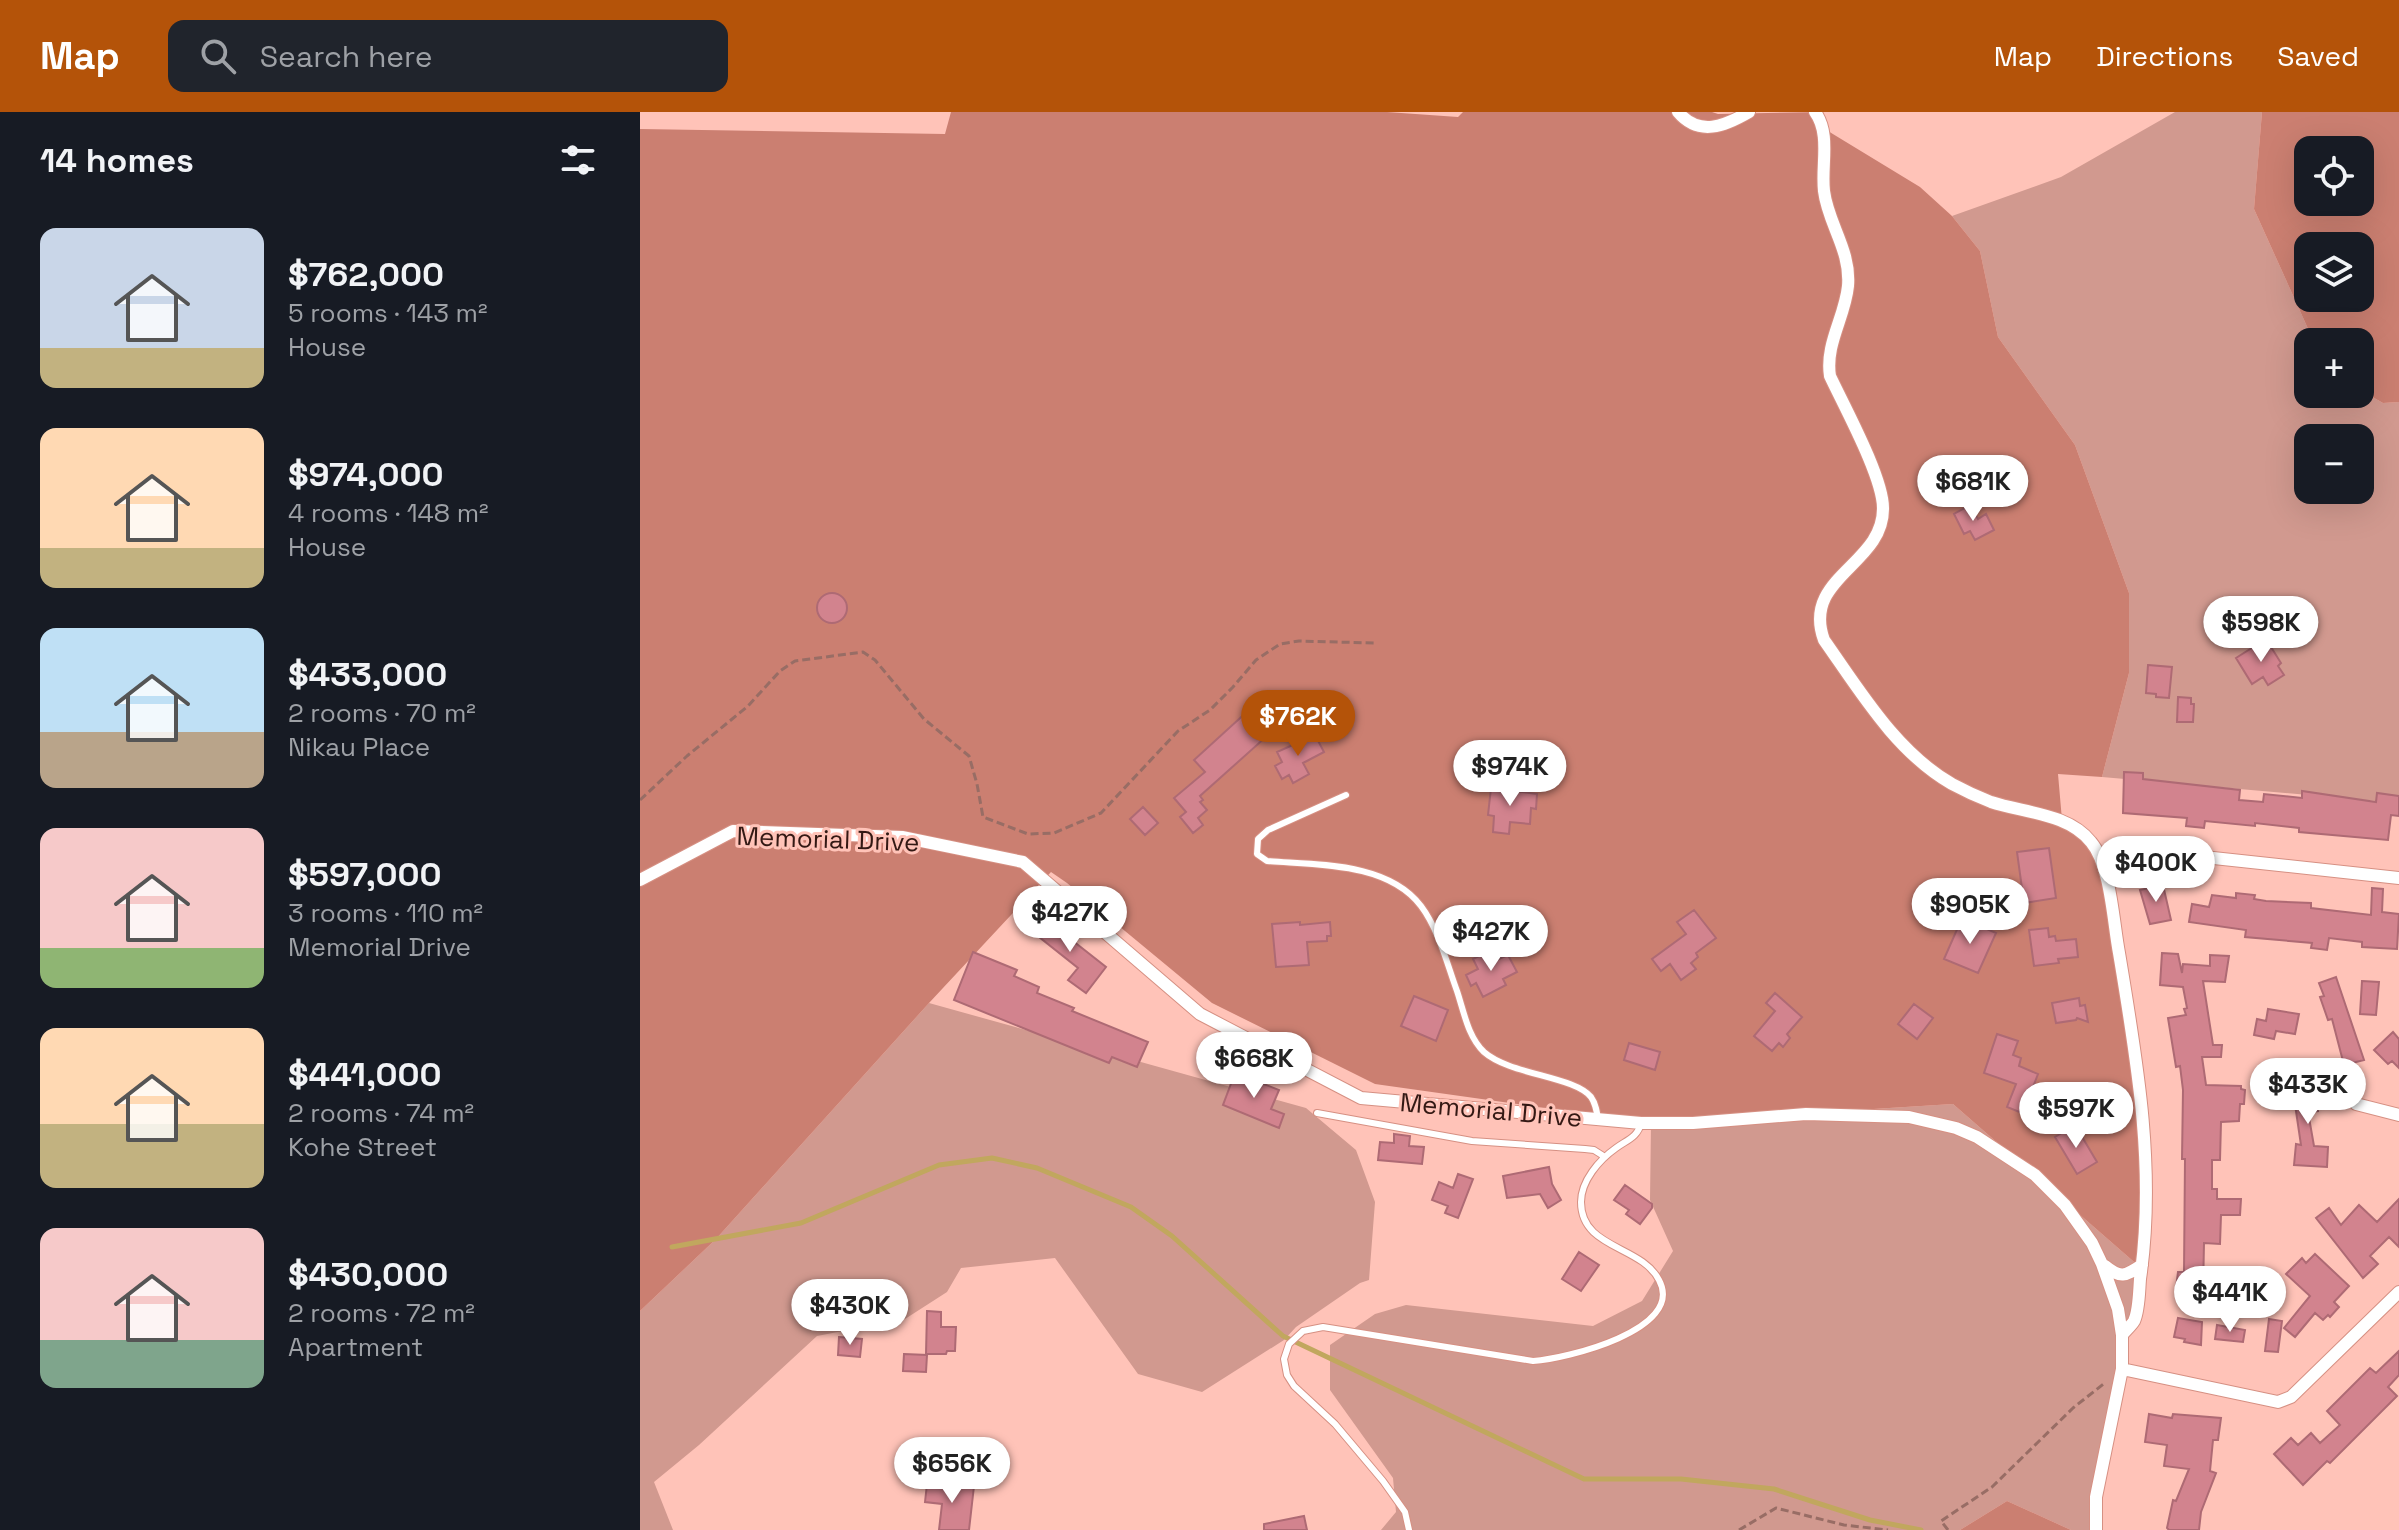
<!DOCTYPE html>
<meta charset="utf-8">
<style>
body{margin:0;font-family:"Space Grotesk",sans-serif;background:#20242c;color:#f1f3f6;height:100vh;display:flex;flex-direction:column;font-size:30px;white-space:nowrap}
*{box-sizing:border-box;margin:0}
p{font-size:26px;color:#9ea1a6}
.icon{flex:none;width:44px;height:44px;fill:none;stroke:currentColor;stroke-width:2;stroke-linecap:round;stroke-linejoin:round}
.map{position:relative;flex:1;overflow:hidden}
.details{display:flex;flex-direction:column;background:#171b24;width:640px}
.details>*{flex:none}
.controls{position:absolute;left:1654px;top:24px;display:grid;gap:16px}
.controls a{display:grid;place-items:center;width:80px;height:80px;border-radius:16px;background:#171b24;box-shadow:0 8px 32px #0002;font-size:40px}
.price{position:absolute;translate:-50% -68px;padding:0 18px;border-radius:28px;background:#fff;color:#222;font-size:26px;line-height:52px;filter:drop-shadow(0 2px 4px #0008)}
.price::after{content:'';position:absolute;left:50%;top:48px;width:24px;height:18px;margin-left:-12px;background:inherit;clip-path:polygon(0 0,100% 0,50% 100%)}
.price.active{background:#b45309;color:#fff}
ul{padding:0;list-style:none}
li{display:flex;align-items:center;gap:24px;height:200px;padding:0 40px}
li span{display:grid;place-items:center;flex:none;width:224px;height:160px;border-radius:16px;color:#555}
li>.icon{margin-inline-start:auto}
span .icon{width:96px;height:96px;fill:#fffc;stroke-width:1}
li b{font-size:34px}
h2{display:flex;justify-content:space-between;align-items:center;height:96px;padding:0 40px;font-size:34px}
header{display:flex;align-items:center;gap:48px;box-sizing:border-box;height:112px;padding:0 40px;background:#b45309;color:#fff}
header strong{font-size:38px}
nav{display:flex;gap:44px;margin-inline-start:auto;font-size:28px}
.search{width:560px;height:72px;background:#20242c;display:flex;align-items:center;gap:20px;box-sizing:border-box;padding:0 28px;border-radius:16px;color:#9ea1a6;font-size:30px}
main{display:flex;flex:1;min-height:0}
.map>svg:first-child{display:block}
.green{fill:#d1998f;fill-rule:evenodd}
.forest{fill:#cb7f71;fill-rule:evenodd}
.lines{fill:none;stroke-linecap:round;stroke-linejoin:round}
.stream{stroke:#c1a75e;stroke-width:5}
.building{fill:#d2838e;stroke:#ae6a74;stroke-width:2}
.lane-casing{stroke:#d69083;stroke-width:8}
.street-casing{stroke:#d69083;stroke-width:14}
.path{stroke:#986d65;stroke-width:3;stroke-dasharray:8 4;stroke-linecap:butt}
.lane{stroke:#fff;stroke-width:6}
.street{stroke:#fff;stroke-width:12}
.labels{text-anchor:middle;stroke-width:6;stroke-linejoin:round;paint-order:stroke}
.street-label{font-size:26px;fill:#341914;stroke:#ffc3b8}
</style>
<header>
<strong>Map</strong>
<div class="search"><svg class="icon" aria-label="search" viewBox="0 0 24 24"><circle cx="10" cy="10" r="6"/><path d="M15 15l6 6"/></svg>Search here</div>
<nav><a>Map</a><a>Directions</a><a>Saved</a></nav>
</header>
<main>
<section class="details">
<h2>14 homes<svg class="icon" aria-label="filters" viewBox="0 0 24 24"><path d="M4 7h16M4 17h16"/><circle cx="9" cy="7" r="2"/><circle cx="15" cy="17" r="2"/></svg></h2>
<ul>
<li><span style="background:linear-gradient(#c9d6e8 75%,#c2b280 0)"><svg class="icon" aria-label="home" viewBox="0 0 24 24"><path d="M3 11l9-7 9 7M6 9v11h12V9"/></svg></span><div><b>$762,000</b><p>5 rooms · 143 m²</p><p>House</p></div></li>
<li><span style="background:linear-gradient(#ffd9b3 75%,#c2b280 0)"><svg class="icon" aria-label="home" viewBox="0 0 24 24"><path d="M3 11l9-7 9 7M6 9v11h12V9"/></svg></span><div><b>$974,000</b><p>4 rooms · 148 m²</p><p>House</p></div></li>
<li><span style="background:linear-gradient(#bfe0f5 65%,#b9a48a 0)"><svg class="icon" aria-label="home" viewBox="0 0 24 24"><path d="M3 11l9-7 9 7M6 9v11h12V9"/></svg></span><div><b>$433,000</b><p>2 rooms · 70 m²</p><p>Nikau Place</p></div></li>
<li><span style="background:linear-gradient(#f6c9c9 75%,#8fb573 0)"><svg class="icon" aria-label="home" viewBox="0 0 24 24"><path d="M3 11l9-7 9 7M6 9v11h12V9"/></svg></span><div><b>$597,000</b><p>3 rooms · 110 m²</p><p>Memorial Drive</p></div></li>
<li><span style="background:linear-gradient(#ffd9b3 60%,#c2b280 0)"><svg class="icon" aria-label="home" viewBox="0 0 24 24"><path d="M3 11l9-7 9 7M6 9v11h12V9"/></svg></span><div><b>$441,000</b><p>2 rooms · 74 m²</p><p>Kohe Street</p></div></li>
<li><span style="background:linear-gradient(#f6c9c9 70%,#7fa58c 0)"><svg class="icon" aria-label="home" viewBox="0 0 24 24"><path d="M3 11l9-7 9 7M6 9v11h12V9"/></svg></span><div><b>$430,000</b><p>2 rooms · 72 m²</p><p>Apartment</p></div></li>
</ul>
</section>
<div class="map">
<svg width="1759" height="1418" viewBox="0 0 1759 1418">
<rect width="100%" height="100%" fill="#ffc3b8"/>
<path class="green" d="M1535,0H1622L1614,97L1674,230H1668V282H1720V278L1743,291L1759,290V691L1462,665L1489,561V481L1435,333L1358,225L1340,139L1312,104L1421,65ZM1668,326H1720V378H1668Z
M289,891L666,996L716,1038L735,1090L729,1168L720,1171L656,1215L644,1228L562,1280L498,1262L415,1146L321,1156L307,1180L265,1207L177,1224L59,1333L14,1370L33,1418H0V1199L76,1127Z
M1313,992L1501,1156L1480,1259L1453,1418H1431L1367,1389L1320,1418H741L756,1400L753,1366L690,1278V1233L735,1202L766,1193L953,1214L1002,1189L1033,1139L1010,1088L1011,1011Z"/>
<path class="forest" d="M311,0H747L818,5L823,0H1072L1078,2L1182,0L1183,16L1280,75L1312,104L1340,139L1358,225L1435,333L1489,481V561L1462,665L1418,662L1422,708L1458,741L1502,1004L1501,1156L1313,992L1011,1011L735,972L572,891L427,771L411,760L289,891L76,1127L0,1199V17L305,22Z
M1622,0H1759V290L1743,291L1720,278V230H1674L1614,97ZM1720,38V90H1668V38ZM1720,134V186H1668V134Z
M1367,1389L1431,1418H1320Z"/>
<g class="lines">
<path class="stream" d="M32,1135L161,1111L299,1053L352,1046L397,1056L491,1095L532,1124L643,1224L944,1367H1041L1134,1377L1230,1408L1281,1418"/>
</g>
<path class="building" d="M1330,393L1338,407L1346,402L1354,418L1335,428L1330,419L1324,422L1314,402Z
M177 496a15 15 0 1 1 30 0a15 15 0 1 1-30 0Z
M1626,527L1641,551L1638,554L1644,563L1628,573L1623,565L1612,572L1596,546Z
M1508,553L1532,555L1529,586L1516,585V582L1506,581Z
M1538,585L1551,586V592H1554L1553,610H1537Z
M610,597L620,609L626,603L637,615L560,684L563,688L560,690L567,698L558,706L563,713L553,721L540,705L546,700L534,686L565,660L554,648Z
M675,623L684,640L663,651L669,662L653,671L649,663L642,667L635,654L642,650L637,640Z
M1484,660L1503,661V667L1600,678L1599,688L1623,690L1624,682L1662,686V679L1736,690L1737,681L1759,684V704L1751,703L1748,728L1659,720V716L1615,711V714L1565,709L1564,716L1546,714L1547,706L1483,701Z
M851,676L897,682L896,697L891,696L890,712L870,710L869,722L853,720L854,704L848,703Z
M503,695L518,711L505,723L490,707Z
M1409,736L1416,786L1384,791L1377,740Z
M1523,773L1531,808L1510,812L1500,778Z
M1732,776L1743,777L1742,800L1759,802L1757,837L1722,835V830L1689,826L1687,838L1671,836L1672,831L1605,825L1606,818L1549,810L1552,792L1569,795L1572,783L1596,786V781L1615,783L1614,787L1626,789L1671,791V796L1731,803Z
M1054,798L1076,826L1056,841L1058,845L1051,851L1056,857L1041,868L1030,852L1021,859L1012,847L1046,822L1037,810Z
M400,803L466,855L446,881L428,868L438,856L389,817Z
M1322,806L1356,821L1338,861L1304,847Z
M660,810V813L690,810L691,824H687V829L667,830L669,853L636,855L632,812Z
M1408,816L1409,825L1415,824L1416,829L1436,827L1438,845L1418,847L1419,851L1394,854L1389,818Z
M333,840L377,858L374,864L399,875L397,881L434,896L432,899L508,930L497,955L472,945L469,951L314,888Z
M847,840L852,850L868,843L877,860L863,867L866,873L843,885L836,871L831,874L826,863L838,857L833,847Z
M1522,841L1538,842L1542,861L1543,852L1570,854V843L1589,844L1585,870L1563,869L1573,933H1582L1581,945H1562L1566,973L1601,974V977L1605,978L1604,992H1600L1599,1009L1581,1010L1580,1048H1572V1077H1577V1087H1601L1600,1103H1581L1580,1132L1564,1131L1563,1180L1536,1176L1538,1160H1544L1545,1047H1542L1543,978L1540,954L1536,955L1528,906L1546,903L1544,897L1547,896L1543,875L1520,873Z
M1696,865L1724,948L1704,953L1692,907L1688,908L1680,885L1684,884L1679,871Z
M1722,869L1739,870L1736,903L1720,902Z
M1135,881L1162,905L1147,922L1150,926L1143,935L1139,931L1132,939L1114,924L1135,899L1126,891Z
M774,884L808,898L796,929L761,914Z
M1439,886L1440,894L1445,893L1448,910L1437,906L1436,908L1416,911L1412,891Z
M1274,892L1293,906L1277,927L1258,912Z
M1628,897L1659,902L1655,922L1636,919L1634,927L1614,923L1617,907L1626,909Z
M1753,920L1759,927V956L1752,949L1748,952L1734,938Z
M1357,922L1378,929L1373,943L1381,946L1379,954L1398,962L1393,975L1407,981L1397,1007L1367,995L1376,972L1344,961Z
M989,931L1020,940L1015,958L984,948Z
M595,961L639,978L631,997L644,1002L639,1016L583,993Z
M1678,968L1681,980L1675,981L1678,999L1668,1000L1674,1034L1688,1035L1687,1055L1654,1053L1656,1032L1661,1033L1652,972Z
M1433,974L1451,979L1448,992L1463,997L1458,1014L1424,1004Z
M1435,1013L1457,1050L1437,1062L1415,1025Z
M754,1022L770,1024L769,1034L784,1035L782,1052L738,1048L740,1030L754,1031Z
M909,1055L912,1072L921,1088L908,1096L900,1082L867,1086L863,1064Z
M818,1062L833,1067L818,1106L805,1101L808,1094L792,1088L799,1070L813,1076Z
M985,1073L1012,1092V1096L1000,1112L986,1102L989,1098L974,1088Z
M1759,1087V1135L1749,1125L1730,1144L1738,1152L1723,1166L1676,1106L1689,1096L1701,1113L1719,1093L1737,1110Z
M939,1140L959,1153L941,1179L922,1167Z
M1675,1142L1709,1174L1694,1190L1699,1195L1690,1205L1688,1203L1683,1208L1675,1201L1655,1225L1644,1216L1670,1184L1646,1162L1662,1146L1666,1151Z
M1586,1157L1601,1159L1598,1182L1582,1179Z
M287,1199L301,1200V1215H316L315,1239H307L306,1242H286Z
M1538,1206L1562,1210L1561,1233L1544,1230L1545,1227L1534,1225Z
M1629,1207L1642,1209L1638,1240L1625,1239Z
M1577,1213L1605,1218L1603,1230L1575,1227Z
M199,1225L222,1227L220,1245L198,1243Z
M1759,1239V1263L1748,1275L1757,1284L1690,1351L1687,1349L1663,1373L1634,1342L1651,1326L1658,1333L1671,1321L1680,1331L1700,1313L1687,1299L1730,1256L1736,1261Z
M264,1242L287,1243L286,1260L263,1259Z
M1509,1302L1532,1306L1533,1302L1581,1306L1578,1328H1573L1570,1359L1576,1361L1561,1400L1559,1418H1529L1527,1416L1533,1388L1536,1389L1549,1357L1524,1354L1527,1333L1505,1330Z
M287,1372L314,1375V1372L334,1374L329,1418H299L302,1392L285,1390Z
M664,1404L667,1418H624V1412Z"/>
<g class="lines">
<g class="lane-casing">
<path id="lane" d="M706,683L628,718L618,727L617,742L627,749C677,753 748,750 781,794C799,818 807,852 817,879C824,900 828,925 844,940C870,963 934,964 951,985C956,992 957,1000 958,1008
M677,1001L832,1029L945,1037L954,1038L965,1045
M769,1418L765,1400L743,1369L695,1312L654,1274L647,1263L644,1247L649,1232L663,1219L683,1215L893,1249C925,1247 1046,1218 1019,1168C1001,1133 941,1137 941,1090C941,1069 959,1048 976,1036C987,1028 998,1025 1001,1011"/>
</g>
<g class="street-casing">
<path id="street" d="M1038,0C1059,25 1085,14 1109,0
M1175,0C1191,22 1181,53 1184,79C1188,112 1211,138 1208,174C1205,205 1185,232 1190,264C1204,294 1243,365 1243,396C1244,453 1161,465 1184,528C1220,579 1256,640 1312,672C1325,679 1338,685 1351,690C1384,701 1428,701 1451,730C1471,754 1473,810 1479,841C1497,949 1516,1058 1500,1167C1499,1180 1499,1199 1494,1209C1491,1214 1485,1219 1482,1223
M1460,745L1482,739L1499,738L1759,766
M0,768L93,719L262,725L383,750L560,902L721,986L1001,1011H1053L1166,1002L1269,1005L1316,1016L1337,1025L1395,1063L1425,1093L1452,1131L1462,1152L1478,1197L1482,1223V1257L1456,1385V1418
M1716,992L1759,1003
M1465,1154C1481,1167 1485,1164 1502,1153
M1482,1257L1638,1290L1651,1285L1759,1180"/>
</g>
<path class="path" d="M0,688L47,644L108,594L140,559L155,549L223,540L235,548L284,607L329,644L337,672L343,705L388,722L414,721L461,701L538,619L570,598L593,575L616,548L640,532L659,529L734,531
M1099,1418L1136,1396L1204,1413L1248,1418
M1308,1418L1301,1409L1352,1375L1433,1296L1466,1270"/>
<use href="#lane" class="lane"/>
<use href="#street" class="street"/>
</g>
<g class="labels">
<g class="street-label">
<text transform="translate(188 727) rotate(2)" y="9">Memorial Drive</text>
<text transform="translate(851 998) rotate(5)" y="9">Memorial Drive</text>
</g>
</g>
</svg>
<div class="controls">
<a><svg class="icon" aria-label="locate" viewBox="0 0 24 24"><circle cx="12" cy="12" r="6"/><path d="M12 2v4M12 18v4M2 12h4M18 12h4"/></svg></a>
<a><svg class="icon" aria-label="layers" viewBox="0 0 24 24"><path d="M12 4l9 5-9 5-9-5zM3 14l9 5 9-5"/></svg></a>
<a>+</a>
<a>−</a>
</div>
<b class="price" style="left:1333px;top:411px">$681K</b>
<b class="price" style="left:1621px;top:552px">$598K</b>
<b class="price active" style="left:658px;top:646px">$762K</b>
<b class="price" style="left:870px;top:696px">$974K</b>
<b class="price" style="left:1516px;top:792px">$400K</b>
<b class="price" style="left:1330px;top:834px">$905K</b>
<b class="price" style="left:430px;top:842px">$427K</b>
<b class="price" style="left:851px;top:861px">$427K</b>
<b class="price" style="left:614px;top:988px">$668K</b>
<b class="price" style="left:1668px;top:1014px">$433K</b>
<b class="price" style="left:1436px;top:1038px">$597K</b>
<b class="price" style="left:1590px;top:1222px">$441K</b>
<b class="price" style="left:210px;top:1235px">$430K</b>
<b class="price" style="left:312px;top:1393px">$656K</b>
</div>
</main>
